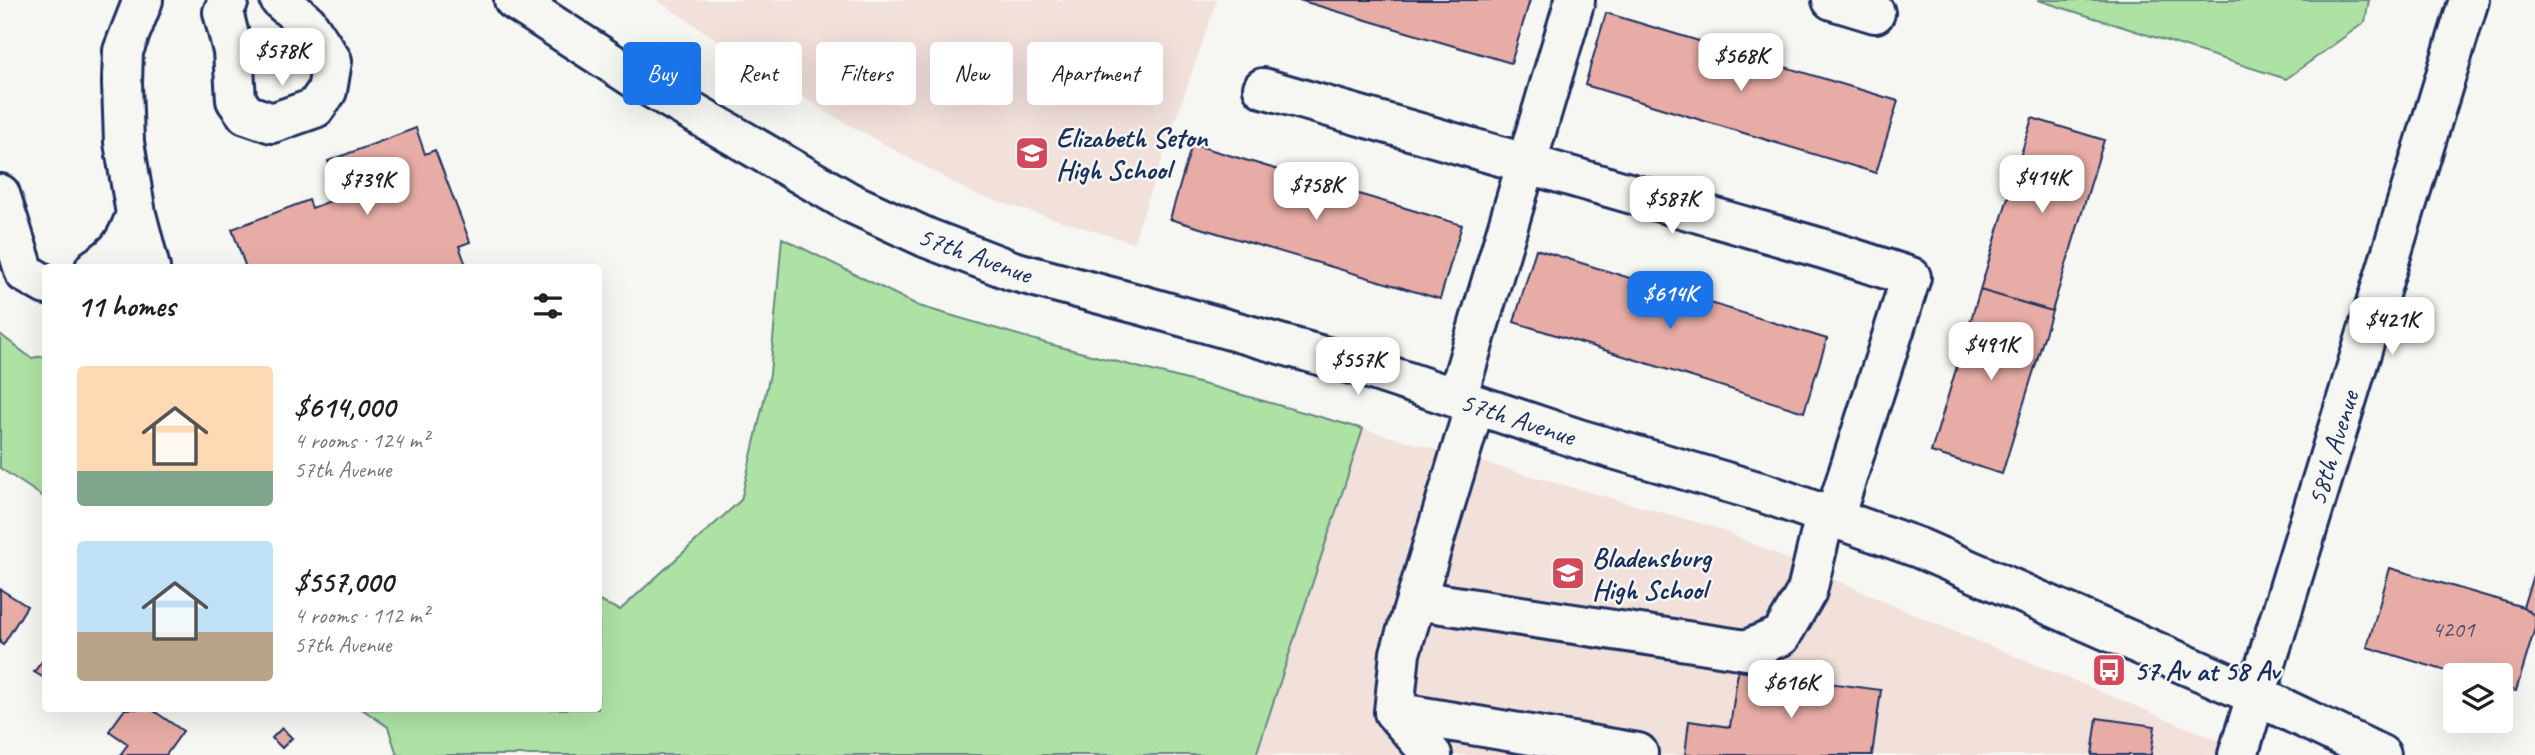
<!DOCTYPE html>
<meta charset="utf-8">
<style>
body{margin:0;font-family:Caveat,sans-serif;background:#f2f2f2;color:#202124;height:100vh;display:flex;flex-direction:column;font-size:26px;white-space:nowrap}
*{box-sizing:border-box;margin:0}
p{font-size:23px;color:#757577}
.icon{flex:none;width:38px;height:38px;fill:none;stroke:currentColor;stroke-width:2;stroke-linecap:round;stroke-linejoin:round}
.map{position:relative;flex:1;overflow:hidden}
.details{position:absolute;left:42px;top:264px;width:560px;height:448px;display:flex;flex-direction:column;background:#fff;border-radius:7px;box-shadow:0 7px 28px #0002}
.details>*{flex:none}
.top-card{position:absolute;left:623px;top:42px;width:665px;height:63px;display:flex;gap:14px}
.controls{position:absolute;left:2443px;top:663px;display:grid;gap:14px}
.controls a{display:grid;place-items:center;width:70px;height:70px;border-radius:7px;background:#fff;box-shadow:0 7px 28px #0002;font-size:35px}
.price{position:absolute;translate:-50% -60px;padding:0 16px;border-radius:14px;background:#fff;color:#222;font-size:23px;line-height:46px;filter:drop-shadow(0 2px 4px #0008)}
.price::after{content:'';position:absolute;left:50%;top:42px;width:21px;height:16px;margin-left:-10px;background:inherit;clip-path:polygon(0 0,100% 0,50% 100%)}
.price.current{background:#1a73e8;color:#fff}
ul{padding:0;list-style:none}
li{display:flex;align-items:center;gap:21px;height:175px;padding:0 35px}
li span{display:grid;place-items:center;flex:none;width:196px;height:140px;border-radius:7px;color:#555}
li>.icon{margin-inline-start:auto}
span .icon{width:84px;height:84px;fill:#fffc;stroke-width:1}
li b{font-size:30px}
h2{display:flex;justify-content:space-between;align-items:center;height:84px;padding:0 35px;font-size:30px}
.tag{padding:0 24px;border-radius:7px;background:#fff;box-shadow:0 7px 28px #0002;font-size:24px;line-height:63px}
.tag.current{background:#1a73e8;color:#fff}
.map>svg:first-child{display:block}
.built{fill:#f2e0db}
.green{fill:#aee2a4;stroke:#648881;stroke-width:2}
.building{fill:#e7aca5;stroke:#1b2f5e;stroke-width:2}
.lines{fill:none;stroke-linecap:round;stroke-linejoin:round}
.minor-casing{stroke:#1b2f5e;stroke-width:44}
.minor{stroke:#f6f6f2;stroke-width:38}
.labels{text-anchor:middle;stroke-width:5;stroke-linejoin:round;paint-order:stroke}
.number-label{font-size:24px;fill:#4e4e70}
.poi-label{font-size:28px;font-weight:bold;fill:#1b2f5e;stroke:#f6f6f2;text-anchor:start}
.street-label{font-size:28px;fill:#1b2f5e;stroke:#f6f6f2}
</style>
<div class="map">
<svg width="2535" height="755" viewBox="0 0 2535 755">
<rect width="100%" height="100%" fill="#f6f6f2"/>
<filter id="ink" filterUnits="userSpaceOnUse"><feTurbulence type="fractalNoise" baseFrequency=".0143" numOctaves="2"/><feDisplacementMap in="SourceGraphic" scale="14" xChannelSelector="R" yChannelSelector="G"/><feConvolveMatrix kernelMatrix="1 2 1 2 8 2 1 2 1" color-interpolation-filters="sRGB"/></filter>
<g filter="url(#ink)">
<path class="built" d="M657,0H1217L1133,243L974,194L826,112Z
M1363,429L1714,527L1927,620L2254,755H1256Z"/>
<path class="green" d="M2038,0H2369L2365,22L2286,79Z
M782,238L919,306L1049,344L1214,387L1363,429L1256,755H397L388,727L362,709H598L599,601L620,610L741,500L770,374Z
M0,334L31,358L45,356V498L0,468Z"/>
<path class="building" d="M1299,0H1530L1511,63Z
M1606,13L1898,101L1876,173L1585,85Z
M2032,118L2104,140L2052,311L1980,290Z
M416,128L425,154L435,150L470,242L459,246L467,268H246L232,229L309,200L312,208L341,197L328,161Z
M1192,144L1462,225L1440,299L1170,219Z
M1536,249L1827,339L1804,412L1514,322Z
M1980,290L2052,311L2002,474L1931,452Z
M2390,568L2523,607L2535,616V628L2516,691L2501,687V676H2463L2367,647Z
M2535,569V616L2523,607Z
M0,589L27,606L3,645L0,643Z
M46,656V679L34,672Z
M1738,671L1881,690L1872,755H1685L1689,721L1730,727Z
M125,709H151L183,731L166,755H120L128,744L109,731Z
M2097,718L2155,726L2151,755H2092Z
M282,728L292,738L282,748L272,738Z"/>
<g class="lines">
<g class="minor-casing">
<path id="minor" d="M143,0L123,51L122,83L124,142L136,214L150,268
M229,0L223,12L233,51L236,100L246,114L272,123L315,108L327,91L332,61L307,23L280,0
M514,0L636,79L849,202L927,238L1013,271L1145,306L1369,369L1579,439L1764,493L1919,548L2255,695L2381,755
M1832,0L1875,13
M1263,88L1824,249L1911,277L1834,518
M0,194L25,273L46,285
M95,268C120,253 127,240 136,214
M1457,398L1575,0
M1416,600L1746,650L1781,636L1807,591L1825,515
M1394,712L1638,753
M1432,755L1394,712L1400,653L1475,405
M2238,755L2469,0"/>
</g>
<use href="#minor" class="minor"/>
</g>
</g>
<defs>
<g id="school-square" transform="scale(1.75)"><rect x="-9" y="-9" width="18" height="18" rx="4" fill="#d1495b" stroke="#f6f6f2"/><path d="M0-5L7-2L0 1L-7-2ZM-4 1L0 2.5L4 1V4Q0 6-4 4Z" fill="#fff"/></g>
<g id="bus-square" transform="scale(1.75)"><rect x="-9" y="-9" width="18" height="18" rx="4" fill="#d1495b" stroke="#f6f6f2"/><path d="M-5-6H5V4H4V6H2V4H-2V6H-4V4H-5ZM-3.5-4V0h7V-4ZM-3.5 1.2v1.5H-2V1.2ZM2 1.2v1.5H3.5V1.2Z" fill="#fff"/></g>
</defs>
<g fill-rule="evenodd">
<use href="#school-square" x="1032" y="153"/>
<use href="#school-square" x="1568" y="573"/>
<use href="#bus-square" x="2109" y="670"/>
</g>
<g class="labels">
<g class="number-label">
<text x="2453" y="637">4201</text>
</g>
<g class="poi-label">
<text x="1056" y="147">Elizabeth Seton<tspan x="1056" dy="32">High School</tspan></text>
<text x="1592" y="567">Bladensburg<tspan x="1592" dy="32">High School</tspan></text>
<text x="2134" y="680">57 Av at 58 Av</text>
</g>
<g class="street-label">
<text transform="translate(975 254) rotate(20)" y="10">57th Avenue</text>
<text transform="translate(1518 418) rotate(18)" y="10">57th Avenue</text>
<text transform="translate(2332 448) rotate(-73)" y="10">58th Avenue</text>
</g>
</g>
</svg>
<div class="controls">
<a><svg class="icon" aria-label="layers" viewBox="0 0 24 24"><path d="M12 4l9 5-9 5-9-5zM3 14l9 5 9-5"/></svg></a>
</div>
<b class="price" style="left:282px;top:88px">$578K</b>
<b class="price" style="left:1741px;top:93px">$568K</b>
<b class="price" style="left:2042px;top:215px">$414K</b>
<b class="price" style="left:367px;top:217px">$739K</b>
<b class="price" style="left:1316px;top:222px">$758K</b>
<b class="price" style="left:1672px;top:236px">$587K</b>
<b class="price current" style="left:1670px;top:331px">$614K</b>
<b class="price" style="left:2392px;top:357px">$421K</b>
<b class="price" style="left:1991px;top:382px">$491K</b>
<b class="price" style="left:1358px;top:397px">$557K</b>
<b class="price" style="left:1791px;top:720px">$616K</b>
<div class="top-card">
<a class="tag current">Buy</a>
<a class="tag">Rent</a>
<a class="tag">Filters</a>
<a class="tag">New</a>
<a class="tag">Apartment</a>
</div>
<section class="details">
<h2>11 homes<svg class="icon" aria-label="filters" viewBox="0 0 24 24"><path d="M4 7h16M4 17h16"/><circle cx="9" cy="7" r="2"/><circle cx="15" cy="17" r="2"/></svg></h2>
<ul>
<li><span style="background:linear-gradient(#ffd9b3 75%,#7fa58c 0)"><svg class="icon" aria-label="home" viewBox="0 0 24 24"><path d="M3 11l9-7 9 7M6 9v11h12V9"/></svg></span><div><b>$614,000</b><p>4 rooms · 124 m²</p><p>57th Avenue</p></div></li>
<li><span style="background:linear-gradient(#bfe0f5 65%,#b9a48a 0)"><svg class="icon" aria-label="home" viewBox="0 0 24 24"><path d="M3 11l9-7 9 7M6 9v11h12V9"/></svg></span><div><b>$557,000</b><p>4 rooms · 112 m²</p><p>57th Avenue</p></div></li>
</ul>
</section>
</div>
